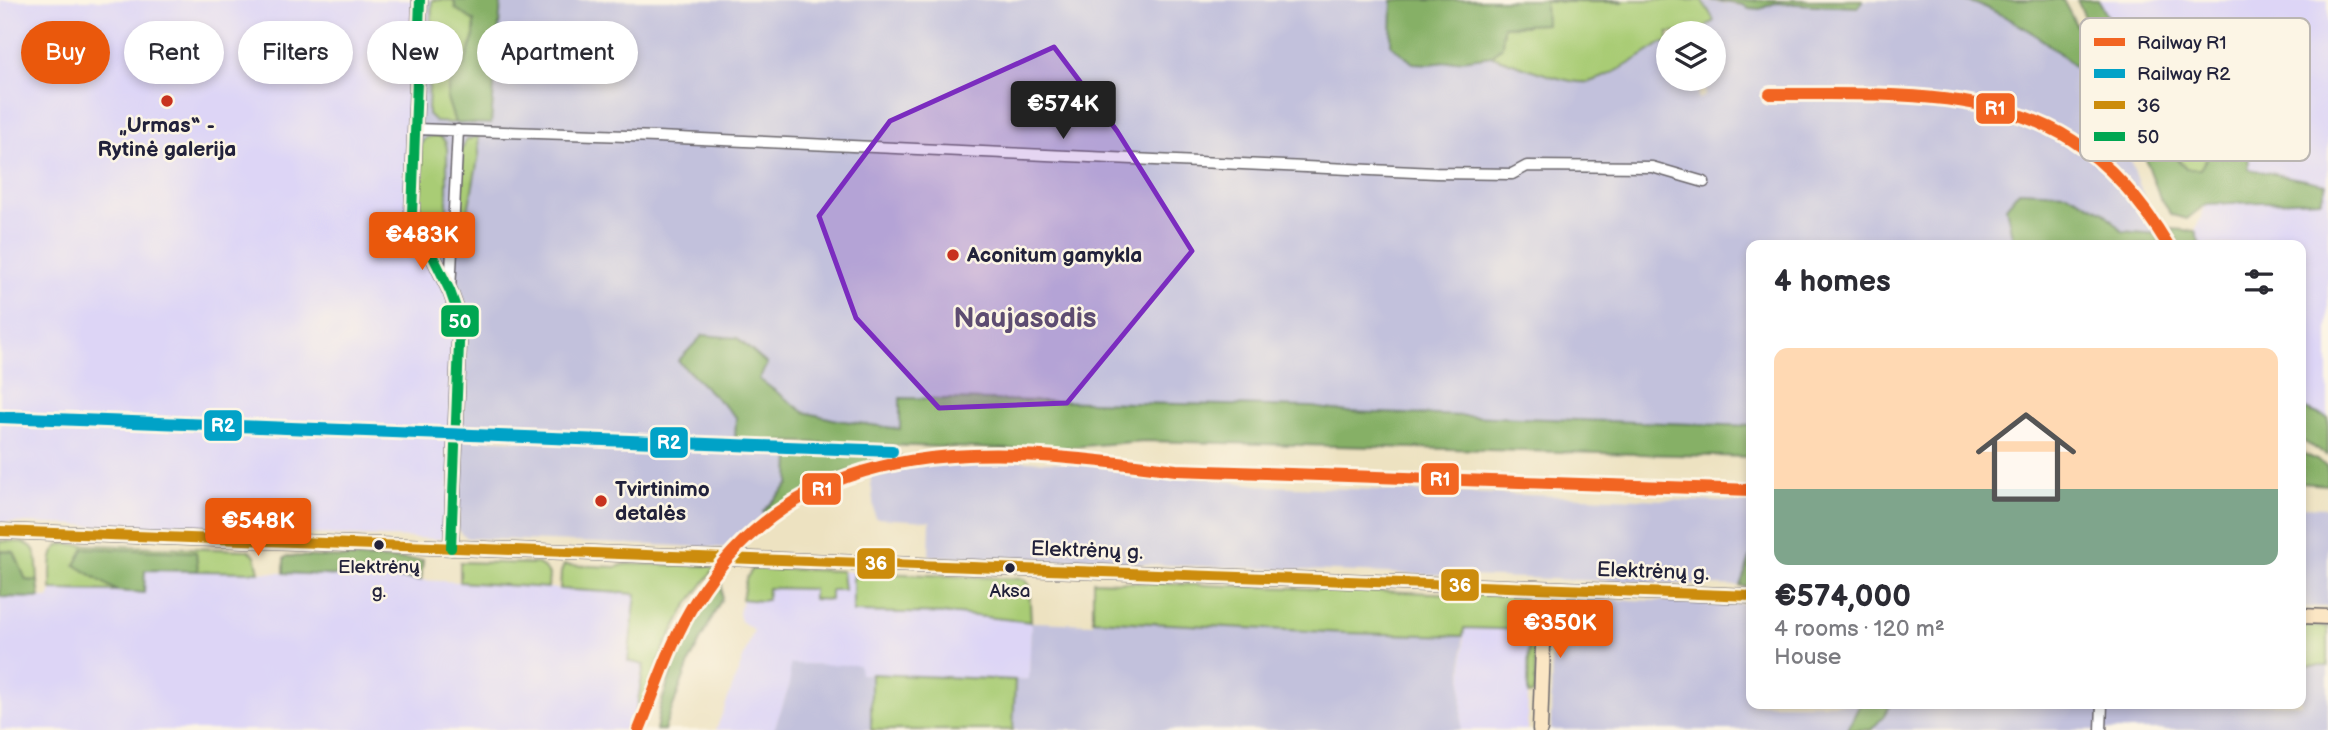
<!DOCTYPE html>
<meta charset="utf-8">
<style>
body{margin:0;font-family:"Balsamiq Sans",sans-serif;background:#f2f2f3;color:#2b2b33;height:100vh;display:flex;flex-direction:column;font-size:26px;white-space:nowrap}
*{box-sizing:border-box;margin:0}
p{font-size:23px;color:#7c7c81}
.icon{flex:none;width:38px;height:38px;fill:none;stroke:currentColor;stroke-width:2;stroke-linecap:round;stroke-linejoin:round}
.map{position:relative;flex:1;overflow:hidden}
.details{position:absolute;left:1746px;top:240px;width:560px;height:469px;display:flex;flex-direction:column;background:#fff;border-radius:14px;box-shadow:0 4px 10px #0003}
.details>*{flex:none}
.guide{position:absolute;left:21px;top:21px;width:665px;height:63px;display:flex;gap:14px}
.buttons{position:absolute;left:1656px;top:21px;display:grid;gap:14px}
.buttons a{display:grid;place-items:center;width:70px;height:70px;border-radius:50%;background:#fff;box-shadow:0 4px 10px #0003;font-size:35px}
.price{position:absolute;translate:-50% -60px;padding:0 16px;border-radius:7px;background:#ea580c;color:#fff;font-size:23px;line-height:46px;filter:drop-shadow(0 2px 4px #0008)}
.price::after{content:'';position:absolute;left:50%;top:42px;width:21px;height:16px;margin-left:-10px;background:inherit;clip-path:polygon(0 0,100% 0,50% 100%)}
.price.active{background:#222;color:#fff}
ul{padding:0;list-style:none}
li{display:grid;align-content:center;gap:14px;height:371px;padding:0 28px}
li span{display:grid;place-items:center;height:217px;border-radius:14px;color:#555}
li>.icon{margin-inline-start:auto}
span .icon{width:126px;height:126px;fill:#fffc;stroke-width:1}
li b{font-size:30px}
h2{display:flex;justify-content:space-between;align-items:center;height:84px;padding:0 28px;font-size:30px}
.chip{padding:0 24px;border-radius:32px;background:#fff;box-shadow:0 4px 10px #0003;font-size:24px;line-height:63px}
.chip.active{background:#ea580c;color:#fff}
.map>svg:first-child{display:block}
.built{fill:#ddd5f6}
.industrial{fill:#c2c1dc}
.green{fill:#a9cc75;stroke:#667758;stroke-width:2}
.forest{fill:#86b066;stroke:#546950;stroke-width:2}
.lines{fill:none;stroke-linecap:round;stroke-linejoin:round}
.street-casing{stroke:#69656a;stroke-width:13}
.secondary-casing{stroke:#69656a;stroke-width:17}
.street{stroke:#fff;stroke-width:10}
.secondary{stroke:#fbe6c4;stroke-width:14}
.bus-1-casing{stroke:#fcf5e5;stroke-width:16}
.bus-2-casing{stroke:#fcf5e5;stroke-width:16}
.bus-1{stroke:#cc8c0c;stroke-width:10}
.bus-2{stroke:#00a651;stroke-width:10}
.rail-1-casing{stroke:#fcf5e5;stroke-width:18}
.rail-2-casing{stroke:#fcf5e5;stroke-width:18}
.rail-1{stroke:#f26522;stroke-width:12}
.rail-2{stroke:#02a2c7;stroke-width:12}
.marked{fill:#7b2cbf;fill-opacity:0.2;stroke:#7b2cbf;stroke-width:5;stroke-linejoin:round}
.poi-dot{fill:#c8321e;stroke:#fcf5e5;stroke-width:2.5}
.bus-dot{fill:#22223b;stroke:#fcf5e5;stroke-width:2.5}
.labels{text-anchor:middle;stroke-width:5;stroke-linejoin:round;paint-order:stroke}
.bus-label{font-size:19px;fill:#22223b;stroke:#fcf5e5}
.poi-label{font-size:21px;font-weight:bold;fill:#22223b;stroke:#fcf5e5;text-anchor:start}
.street-label{font-size:21px;fill:#22223b;stroke:#fcf5e5}
.district-label{font-size:28px;font-weight:bold;fill:#5d4c71;stroke:#fcf5e5}
.key{fill:#fcf5e5;stroke:#bbb6b2;stroke-width:2}
.key-label{font-size:19px;fill:#22223b}
.line-badge{stroke:#fcf5e5;stroke-width:2.5}
.badge-label{font-size:19px;text-anchor:middle;font-weight:bold;fill:#fff}
</style>
<div class="map">
<svg width="2328" height="730" viewBox="0 0 2328 730">
<rect width="100%" height="100%" fill="#fcf5e5"/>
<filter id="ink" filterUnits="userSpaceOnUse"><feTurbulence type="fractalNoise" baseFrequency=".0143" numOctaves="2"/><feDisplacementMap in="SourceGraphic" scale="14" xChannelSelector="R" yChannelSelector="G"/><feConvolveMatrix kernelMatrix="1 2 1 2 8 2 1 2 1" color-interpolation-filters="sRGB"/></filter>
<filter id="wash" filterUnits="userSpaceOnUse"><feTurbulence type="fractalNoise" baseFrequency=".00686" numOctaves="4" result="noise"/><feDisplacementMap in="SourceGraphic" scale="28" xChannelSelector="R" yChannelSelector="G"/><feGaussianBlur stdDeviation="1.57" result="paint"/><feColorMatrix in="noise" values="0 0 0 0 0 0 0 0 0 0 0 0 0 0 0 0 0 1.4 0 .05"/><feComposite in="paint" operator="in"/></filter>
<g filter="url(#wash)">
<rect width="100%" height="100%" fill="#ede2c1"/>
<path class="built" d="M0,0H414L457,320L447,535L440,539L0,522Z
M2098,0H2328V418L2301,407V245H2200L2195,231L2206,204L2321,200L2249,169L2245,89L2152,88Z
M753,568L1024,579L1029,585L1031,622L1029,679L1015,680L859,674V666L790,664V684L774,730H716L754,630L741,621L739,614L746,579Z
M145,570L259,572L460,582L636,594L628,660L644,664L633,730H0V597L50,598L51,590L143,593Z
M1464,628L1530,630L1527,730H1461Z"/>
<path class="industrial" d="M426,0H1392L1391,45L1413,63L1431,64L1492,56L1522,66L1641,56L1662,43H1668V79H1697L1698,99L1705,96V79H1713V33H1706L1711,12L1704,7L1702,0L1760,9L1775,3L1858,7L1862,0H1964L1986,7L2037,33L2079,69L2110,102L2157,234L2122,231L2104,212L2013,243L2014,245H1752V426L1348,412L1312,407L901,398V429L837,420L804,411L759,379L678,362L736,417L735,440L462,432L466,320L416,208Z
M462,438L790,453L789,484L763,511L768,516L731,548L468,538L461,534L458,528Z
M976,459L1098,464L1266,486L1752,503V553L1740,586L929,556L930,521L875,518L870,474L917,464Z
M2301,507L2328,508V607H2301Z
M1570,598L1752,604V704H1860L1847,730H1551L1552,614L1555,608L1563,600Z
M1093,620L1346,633L1463,636L1461,730H774L790,684V664L859,665L860,674L1015,680L1029,679L1031,622L1093,624Z
M2301,632L2302,666H2328V730H1871L1884,716L1891,704H2301Z"/>
<path class="green" d="M432,0H454L456,9L474,21V36L464,66L449,86L447,98L455,123L436,122L428,114Z
M1623,0H1702C1705,8 1711,12 1714,21L1706,26V33H1668V43H1662C1642,55 1611,78 1588,82C1567,85 1515,63 1492,56L1502,46L1503,26H1525L1545,2H1622Z
M2152,88L2246,89L2247,114L2222,120L2212,134L2211,153L2200,169H2186C2173,156 2174,143 2167,127C2160,113 2156,104 2152,88Z
M432,136H439L445,141L447,148V215C444,225 440,227 430,228L420,217L419,210L421,144L425,138Z
M478,136L479,154L465,226L462,225V150L466,140Z
M870,455L900,456L902,457L870,465Z
M0,541C38,542 36,545 38,581H26L14,552L0,551Z
M62,544L248,550L255,555L259,572L198,571L195,552L75,565L117,591L51,590C52,576 47,550 62,544Z
M460,562L539,564L549,574L548,588L460,582Z
M626,564L714,566L715,568L686,607L664,648L633,730L644,665L628,661L636,594L560,589L561,572L564,565L616,567Z
M753,568L842,571L844,590H831V600L813,599V589L768,588L767,600L761,601L742,599L746,579Z
M855,572L1024,579L1029,585L1031,622L957,614L853,612V580Z
M1093,581L1517,596L1533,604L1535,611V688L1533,694L1528,695L1529,630L1464,628L1463,636L1346,633L1093,620Z
M2301,626L2328,627V666H2302Z
M871,674L1015,680L1013,730H871Z"/>
<path class="forest" d="M454,0H493L501,2L491,124L455,123L447,98L449,85L464,66L474,36V21L456,9Z
M1392,0H1623V2H1545L1546,24L1503,26L1502,46L1492,56L1430,64L1413,63L1391,45Z
M1710,0H1862L1863,1L1858,7L1775,3L1760,9L1749,8L1743,5Z
M1964,0H2063L2092,55L2110,102C2067,56 2025,19 1964,0Z
M2077,0H2098L2152,88L2159,113L2167,127L2178,161L2186,169H2200L2210,153L2212,134L2222,120L2247,114L2249,169L2326,184L2321,200L2206,204L2187,219L2172,215L2160,198L2124,99Z
M2019,191L2067,193L2104,212L2122,231L2157,234L2162,245H2014L2006,207Z
M2172,229L2195,231L2200,245H2178Z
M703,335L737,338L767,364L759,379L804,412L837,420L900,429V398L1312,407L1348,412L1752,426V457L1144,441L1035,450L735,440L736,417L678,361Z
M2301,407L2328,418V456L2301,440Z
M2301,452L2328,466V485L2301,483Z
M790,453L870,455V465C831,474 800,493 768,516L763,512L789,484Z
M84,548L196,552L198,571L145,570L144,593L117,591L75,565Z
M0,551L14,552L26,580L38,581L40,598L0,597Z
M1752,553V586H1740Z
M287,556L423,560L421,580L284,573V559Z
M721,576L722,598L690,661L664,730H656L660,708L682,639Z
M1860,704H1891L1884,716L1871,730H1847Z"/>
</g>
<g filter="url(#ink)">
<g class="lines">
<g class="street-casing">
<path id="street" d="M415,129L657,137L1436,173L1512,174L1527,166L1652,167L1704,182
M450,291L458,130
M2101,730L2102,704"/>
</g>
<g class="secondary-casing">
<path id="secondary" d="M420,0L412,214L450,291L460,319L451,548
M0,531L1752,596
M2301,616L2328,617
M1540,730L1545,589"/>
</g>
<use href="#street" class="street"/>
<use href="#secondary" class="secondary"/>
<g class="bus-1-casing">
<path id="bus-1" d="M0,531L1752,596"/>
</g>
<g class="bus-2-casing">
<path id="bus-2" d="M420,0L412,214L450,291L460,319L451,548"/>
</g>
<use href="#bus-1" class="bus-1"/>
<use href="#bus-2" class="bus-2"/>
<g class="rail-1-casing">
<path id="rail-1" d="M1770,94C1867,95 1987,86 2072,140C2111,165 2144,205 2168,245
M639,730C657,686 671,639 697,599C807,425 999,447 1176,470L1752,490"/>
</g>
<g class="rail-2-casing">
<path id="rail-2" d="M0,417L892,451"/>
</g>
<use href="#rail-1" class="rail-1"/>
<use href="#rail-2" class="rail-2"/>
</g>
</g>
<path class="marked" d="M1054,47L1117,131L1192,251L1067,403L939,408L856,318L819,216L890,121Z"/>
<g class="poi-dot">
<circle cx="167" cy="101" r="7"/>
<circle cx="953" cy="255" r="7"/>
<circle cx="601" cy="501" r="7"/>
</g>
<g class="bus-dot">
<circle cx="379" cy="545" r="6"/>
<circle cx="1010" cy="568" r="6"/>
</g>
<g class="labels">
<g class="bus-label">
<text x="379" y="573">Elektrėnų<tspan x="379" dy="24">g.</tspan></text>
<text x="1010" y="597">Aksa</text>
</g>
<g class="poi-label">
<text x="167" y="132" text-anchor="middle">„Urmas“ -<tspan x="167" dy="24">Rytinė galerija</tspan></text>
<text x="967" y="262">Aconitum gamykla</text>
<text x="615" y="496">Tvirtinimo<tspan x="615" dy="24">detalės</tspan></text>
</g>
<g class="street-label">
<text transform="translate(1087 550) rotate(2)" y="7">Elektrėnų g.</text>
<text transform="translate(1653 571) rotate(2)" y="7">Elektrėnų g.</text>
</g>
<g class="district-label">
<text x="1025" y="327">Naujasodis</text>
</g>
</g>
<rect x="2080" y="18" width="230" height="143" rx="10" class="key"/>
<rect x="2094" y="38" width="31" height="8" fill="#f26522"/>
<rect x="2094" y="69" width="31" height="9" fill="#02a2c7"/>
<rect x="2094" y="101" width="31" height="8" fill="#cc8c0c"/>
<rect x="2094" y="132" width="31" height="9" fill="#00a651"/>
<g class="key-label">
<text x="2137" y="49">Railway R1</text>
<text x="2137" y="80">Railway R2</text>
<text x="2137" y="112">36</text>
<text x="2137" y="143">50</text>
</g>
<g class="line-badge">
<rect x="1975" y="92" width="41" height="33" rx="7" fill="#f26522"/>
<rect x="440" y="304" width="40" height="34" rx="7" fill="#00a651"/>
<rect x="203" y="409" width="40" height="33" rx="7" fill="#02a2c7"/>
<rect x="649" y="426" width="40" height="33" rx="7" fill="#02a2c7"/>
<rect x="1420" y="462" width="40" height="34" rx="7" fill="#f26522"/>
<rect x="801" y="472" width="41" height="34" rx="7" fill="#f26522"/>
<rect x="856" y="547" width="40" height="33" rx="7" fill="#cc8c0c"/>
<rect x="1440" y="568" width="40" height="34" rx="7" fill="#cc8c0c"/>
</g>
<g class="badge-label">
<text x="1995" y="115">R1</text>
<text x="460" y="328">50</text>
<text x="223" y="432">R2</text>
<text x="669" y="449">R2</text>
<text x="1440" y="486">R1</text>
<text x="822" y="496">R1</text>
<text x="876" y="570">36</text>
<text x="1460" y="592">36</text>
</g>
</svg>
<div class="buttons">
<a><svg class="icon" aria-label="layers" viewBox="0 0 24 24"><path d="M12 4l9 5-9 5-9-5zM3 14l9 5 9-5"/></svg></a>
</div>
<b class="price active" style="left:1063px;top:141px">€574K</b>
<b class="price" style="left:422px;top:272px">€483K</b>
<b class="price" style="left:258px;top:558px">€548K</b>
<b class="price" style="left:1560px;top:660px">€350K</b>
<div class="guide">
<a class="chip active">Buy</a>
<a class="chip">Rent</a>
<a class="chip">Filters</a>
<a class="chip">New</a>
<a class="chip">Apartment</a>
</div>
<section class="details">
<h2>4 homes<svg class="icon" aria-label="filters" viewBox="0 0 24 24"><path d="M4 7h16M4 17h16"/><circle cx="9" cy="7" r="2"/><circle cx="15" cy="17" r="2"/></svg></h2>
<ul>
<li><span style="background:linear-gradient(#ffd9b3 65%,#7fa58c 0)"><svg class="icon" aria-label="home" viewBox="0 0 24 24"><path d="M3 11l9-7 9 7M6 9v11h12V9"/></svg></span><div><b>€574,000</b><p>4 rooms · 120 m²</p><p>House</p></div></li>
</ul>
</section>
</div>
